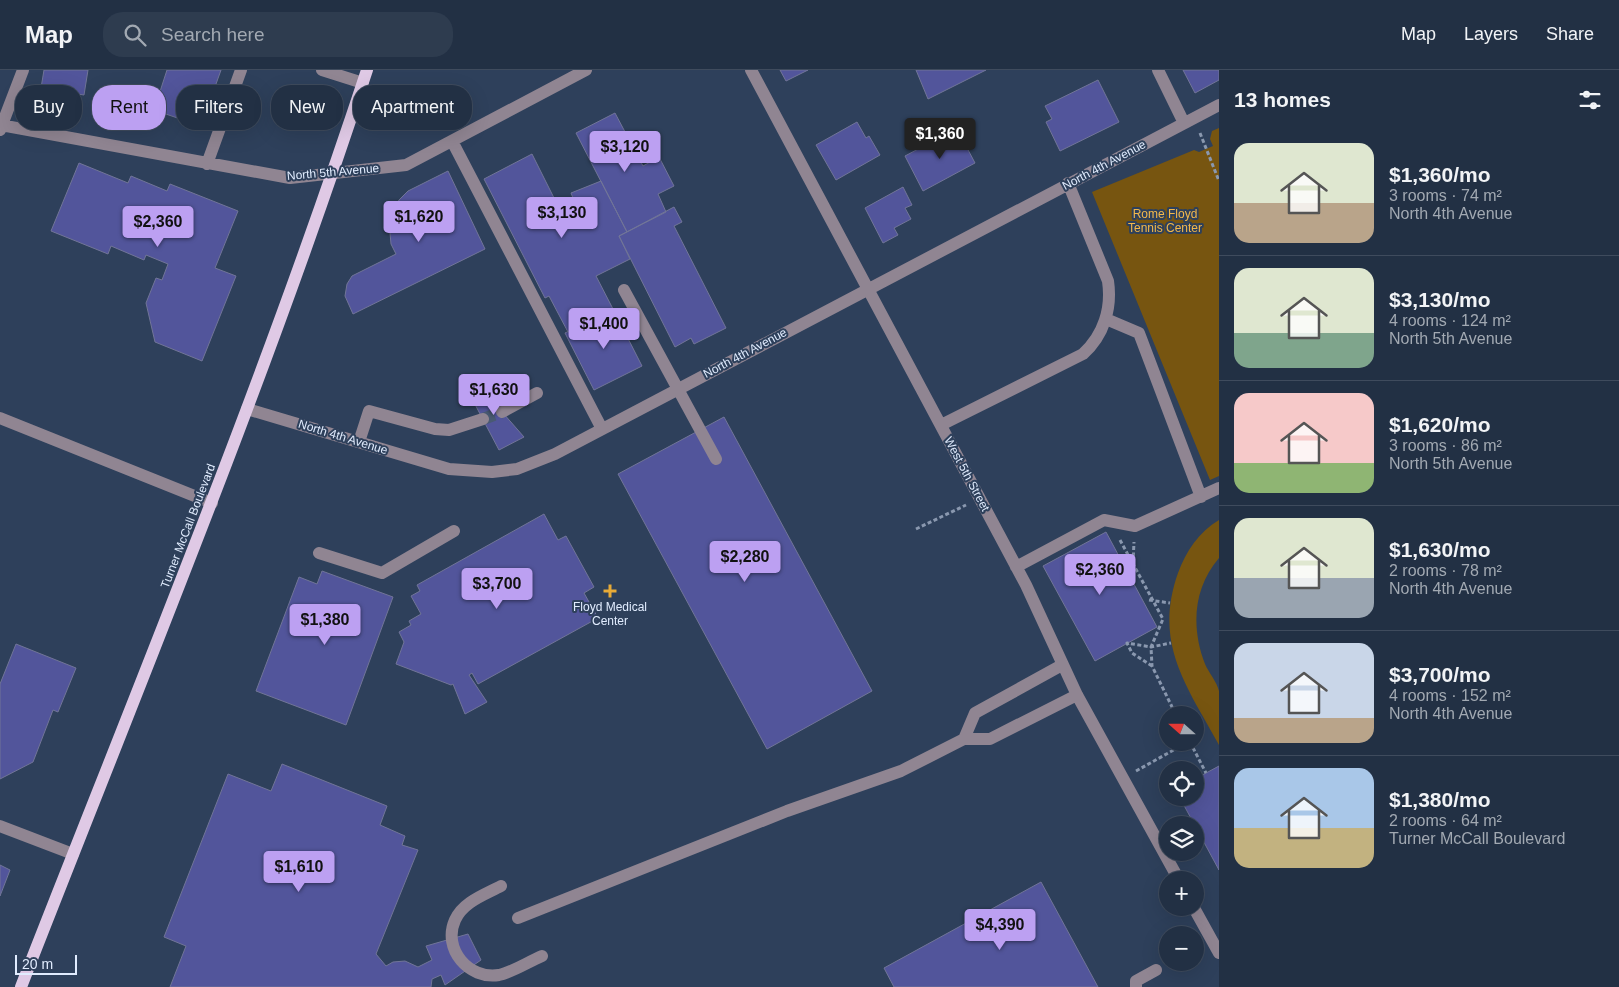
<!DOCTYPE html>
<meta charset="utf-8">
<style>
body{margin:0;font-family:Arial,sans-serif;background:#2e3c4f;color:#f1f3f6;height:100vh;display:flex;flex-direction:column;font-size:19px;white-space:nowrap}
*{box-sizing:border-box;margin:0}
p{font-size:16px;color:#a2a9b2}
.icon{flex:none;width:28px;height:28px;fill:none;stroke:currentColor;stroke-width:2;stroke-linecap:round;stroke-linejoin:round}
.map{position:relative;flex:1;overflow:hidden}
.side{display:flex;flex-direction:column;background:#223044;width:400px}
.side>*{flex:none}
.hud{position:absolute;left:15px;top:15px;width:475px;height:45px;display:flex;gap:10px}
.needle{width:32px;rotate:291deg}
.fabs{position:absolute;left:1159px;top:636px;display:grid;gap:10px}
.fabs a{display:grid;place-items:center;width:45px;height:45px;border-radius:50%;background:#223044;box-shadow:0 5px 20px #0002,0 0 0 1px #3f4b5d;font-size:25px}
.scale{position:absolute;left:15px;bottom:12px;width:62px;box-sizing:border-box;padding-left:5px;border:2px solid #e1ecfe;border-top:0;font-size:14px;line-height:18px;white-space:nowrap;color:#e1ecfe;-webkit-text-stroke:4px #2e405b;paint-order:stroke}
.price{position:absolute;translate:-50% -42px;padding:0 11px;border-radius:5px;background:#bca0f2;color:#111;font-size:16px;line-height:32px;filter:drop-shadow(0 1px 2px #0008)}
.price::after{content:'';position:absolute;left:50%;top:30px;width:15px;height:11px;margin-left:-8px;background:inherit;clip-path:polygon(0 0,100% 0,50% 100%)}
.price.active{background:#222;color:#fff}
ul{padding:0;list-style:none}
li{display:flex;align-items:center;gap:15px;height:125px;padding:0 15px}
li+li{border-top:1px solid #3f4b5d}
li span{display:grid;place-items:center;flex:none;width:140px;height:100px;border-radius:15px;color:#555}
li>.icon{margin-inline-start:auto}
span .icon{width:60px;height:60px;fill:#fffc;stroke-width:1}
li b{font-size:21px}
h2{display:flex;justify-content:space-between;align-items:center;height:60px;padding:0 15px;font-size:21px}
.tag{padding:0 18px;border-radius:20px;background:#223044;box-shadow:0 5px 20px #0002,0 0 0 1px #3f4b5d;font-size:18px;line-height:45px}
.tag.active{background:#bca0f2;color:#111}
header{display:flex;align-items:center;gap:30px;box-sizing:border-box;height:70px;padding:0 25px;background:#223044;border-bottom:1px solid #3f4b5d}
header strong{font-size:24px}
nav{display:flex;gap:28px;margin-inline-start:auto;font-size:18px}
.search{width:350px;height:45px;background:#2e3c4f;display:flex;align-items:center;gap:12px;box-sizing:border-box;padding:0 18px;border-radius:20px;color:#a2a9b2;font-size:19px}
main{display:flex;flex:1;min-height:0}
.map>svg:first-child{display:block}
.green{fill:#775510}
.building{fill:#52559b;stroke:#717598}
.lines{fill:none;stroke-linecap:round;stroke-linejoin:round}
.minor-tunnel{stroke:#495a73;stroke-width:12;stroke-dasharray:12 6;stroke-linecap:butt}
.path{stroke:#8a98af;stroke-width:3;stroke-dasharray:4 2.5;stroke-linecap:butt}
.minor{stroke:#908592;stroke-width:12}
.major{stroke:#dfc9e5;stroke-width:12}
.poi-dot{fill:#e8ab37;stroke:#2e405b;stroke-width:2}
.labels{text-anchor:middle;stroke-width:4;stroke-linejoin:round;paint-order:stroke}
.street-label{font-size:12px;fill:#e1ecfe;stroke:#2e405b}
.park-label{font-size:12px;fill:#f3b84b;stroke:#2e405b}
.poi-label{font-size:12px;fill:#e1ecfe;stroke:#2e405b}
</style>
<header>
<strong>Map</strong>
<div class="search"><svg class="icon" aria-label="search" viewBox="0 0 24 24"><circle cx="10" cy="10" r="6"/><path d="M15 15l6 6"/></svg>Search here</div>
<nav><a>Map</a><a>Layers</a><a>Share</a></nav>
</header>
<main>
<div class="map">
<svg width="1219" height="917" viewBox="0 0 1219 917">
<rect width="100%" height="100%" fill="#2e405b"/>
<path class="green" d="M1219,58V406L1210,410L1092,122L1194,80L1199,82L1213,76L1210,69L1212,61Z
M1219,450V488C1193,518 1191,558 1205,594C1209,603 1217,612 1219,621C1219,638 1219,658 1219,675C1187,616 1153,574 1178,503C1186,481 1199,462 1219,450Z"/>
<path class="building" d="M44,0H88L84,25L41,18Z
M167,0H221L201,56L154,40Z
M780,0H808L786,11Z
M916,0H986L928,29Z
M1183,0H1219V10L1195,23Z
M1098,10L1119,52L1060,81L1046,52L1052,49L1045,36Z
M615,43L643,96L659,87L674,116L658,124L666,142L627,162L576,63Z
M857,52L866,68L869,66L880,85L836,110L816,75Z
M958,61L975,93L923,121L905,86L937,69L939,72Z
M532,84L558,136L573,128L571,123L601,111L627,162L619,166L630,189L596,206L613,239L568,262L549,226L545,228L484,109Z
M79,93L128,113L131,106L167,121L170,114L238,141L215,198L236,206L202,291L155,272L146,233L156,208L162,210L168,194L146,185L144,190L111,176L108,184L51,161Z
M448,101L485,179L353,244L345,226L347,214L352,206L396,184L391,174L389,152L399,130L408,121Z
M903,117L912,135L905,138L911,149L894,158L898,165L883,173L865,138Z
M674,137L682,152L674,156L726,258L694,274L691,268L675,277L619,166Z
M613,239L642,296L594,320L565,263Z
M489,310L496,323L489,327L524,367L499,380L468,321Z
M724,347L872,621L767,679L618,404Z
M544,444L558,470L566,466L594,517L584,523L598,548L478,614L472,603L469,605L487,632L465,644L453,614L451,615L396,594L404,572L399,562L411,555L409,551L421,544L411,526L420,521L417,515Z
M1106,462L1157,557L1095,591L1043,496Z
M322,501L393,527L346,655L256,621L299,507L317,514Z
M16,574L76,598L58,642L53,640L33,692L0,709V614Z
M282,694L387,736L380,755L405,766L402,775L418,780L376,884L386,896L393,892L405,891L418,897L432,890L426,876L468,864L481,890L445,915L441,905L432,909L431,917H170L186,876L164,867L228,704L271,721Z
M1219,696V800L1180,728H1195V709Z
M0,795L10,800L0,826Z
M1041,812L1098,917H894L884,898Z"/>
<g class="lines">
<path class="minor-tunnel" d="M483,349L502,342"/>
<path class="path" d="M1200,63L1219,111
M916,459L966,435
M1120,470L1163,549L1151,577L1152,596L1176,645
M1133,493L1134,472
M1149,530L1170,533
M1152,596L1132,583L1127,573L1151,577L1171,573
M1190,672L1206,703
M1136,701L1188,672"/>
<path class="minor" d="M322,0L363,13
M751,0L1026,515L1077,625L1179,810
M1158,0L1184,53
M0,55L290,108L406,95L586,0
M0,60L23,0
M452,71L602,359
M207,94L241,0
M624,220L716,389
M1106,249L1139,263L1201,427
M247,339L449,399L492,402L517,399L555,384L1219,35
M502,342L537,323
M0,348L212,433
M941,355L1083,284C1104,265 1112,238 1108,211L1068,113
M359,372L369,341L435,359L449,360L483,349
M319,483L382,503L454,461
M1016,497L1104,450L1135,456L1219,418
M964,669L975,643L1062,595
M0,756L73,784
M501,816C484,825 463,832 455,850C442,879 469,910 499,905C513,902 528,892 542,886
M1194,838L1219,883
M518,848L787,741L901,701L964,669H990L1077,625
M1136,917V911L1156,900"/>
<path class="major" d="M21,917C140,612 265,311 367,0"/>
</g>
<path class="poi-dot" d="M607.5 513.5h5v5h5v5h-5v5h-5v-5h-5v-5h5z"/>
<g class="labels">
<g class="street-label">
<text transform="translate(1104 95) rotate(-28)" y="4">North 4th Avenue</text>
<text transform="translate(333 102) rotate(-5)" y="4">North 5th Avenue</text>
<text transform="translate(745 283) rotate(-28)" y="4">North 4th Avenue</text>
<text transform="translate(343 367) rotate(17)" y="4">North 4th Avenue</text>
<text transform="translate(967 404) rotate(62)" y="4">West 5th Street</text>
<text transform="translate(188 456) rotate(-69)" y="4">Turner McCall Boulevard</text>
</g>
<g class="park-label">
<text x="1165" y="148">Rome Floyd<tspan x="1165" dy="14">Tennis Center</tspan></text>
</g>
<g class="poi-label">
<text x="610" y="541">Floyd Medical<tspan x="610" dy="14">Center</tspan></text>
</g>
</g>
</svg>
<div class="fabs">
<a><svg class="needle" viewBox="-14 -14 28 28"><path d="M0-13l5 13h-10z" fill="#e53935"/><path d="M0 13l5-13h-10z" fill="#a2a9b2"/></svg></a>
<a><svg class="icon" aria-label="locate" viewBox="0 0 24 24"><circle cx="12" cy="12" r="6"/><path d="M12 2v4M12 18v4M2 12h4M18 12h4"/></svg></a>
<a><svg class="icon" aria-label="layers" viewBox="0 0 24 24"><path d="M12 4l9 5-9 5-9-5zM3 14l9 5 9-5"/></svg></a>
<a>+</a>
<a>−</a>
</div>
<div class="scale">20 m</div>
<b class="price active" style="left:940px;top:90px">$1,360</b>
<b class="price" style="left:625px;top:103px">$3,120</b>
<b class="price" style="left:562px;top:169px">$3,130</b>
<b class="price" style="left:419px;top:173px">$1,620</b>
<b class="price" style="left:158px;top:178px">$2,360</b>
<b class="price" style="left:604px;top:280px">$1,400</b>
<b class="price" style="left:494px;top:346px">$1,630</b>
<b class="price" style="left:745px;top:513px">$2,280</b>
<b class="price" style="left:1100px;top:526px">$2,360</b>
<b class="price" style="left:497px;top:540px">$3,700</b>
<b class="price" style="left:325px;top:576px">$1,380</b>
<b class="price" style="left:299px;top:823px">$1,610</b>
<b class="price" style="left:1000px;top:881px">$4,390</b>
<div class="hud">
<a class="tag">Buy</a>
<a class="tag active">Rent</a>
<a class="tag">Filters</a>
<a class="tag">New</a>
<a class="tag">Apartment</a>
</div>
</div>
<section class="side">
<h2>13 homes<svg class="icon" aria-label="filters" viewBox="0 0 24 24"><path d="M4 7h16M4 17h16"/><circle cx="9" cy="7" r="2"/><circle cx="15" cy="17" r="2"/></svg></h2>
<ul>
<li><span style="background:linear-gradient(#dfe7d0 60%,#b9a48a 0)"><svg class="icon" aria-label="home" viewBox="0 0 24 24"><path d="M3 11l9-7 9 7M6 9v11h12V9"/></svg></span><div><b>$1,360/mo</b><p>3 rooms · 74 m²</p><p>North 4th Avenue</p></div></li>
<li><span style="background:linear-gradient(#dfe7d0 65%,#7fa58c 0)"><svg class="icon" aria-label="home" viewBox="0 0 24 24"><path d="M3 11l9-7 9 7M6 9v11h12V9"/></svg></span><div><b>$3,130/mo</b><p>4 rooms · 124 m²</p><p>North 5th Avenue</p></div></li>
<li><span style="background:linear-gradient(#f6c9c9 70%,#8fb573 0)"><svg class="icon" aria-label="home" viewBox="0 0 24 24"><path d="M3 11l9-7 9 7M6 9v11h12V9"/></svg></span><div><b>$1,620/mo</b><p>3 rooms · 86 m²</p><p>North 5th Avenue</p></div></li>
<li><span style="background:linear-gradient(#dfe7d0 60%,#9aa5b1 0)"><svg class="icon" aria-label="home" viewBox="0 0 24 24"><path d="M3 11l9-7 9 7M6 9v11h12V9"/></svg></span><div><b>$1,630/mo</b><p>2 rooms · 78 m²</p><p>North 4th Avenue</p></div></li>
<li><span style="background:linear-gradient(#c9d6e8 75%,#b9a48a 0)"><svg class="icon" aria-label="home" viewBox="0 0 24 24"><path d="M3 11l9-7 9 7M6 9v11h12V9"/></svg></span><div><b>$3,700/mo</b><p>4 rooms · 152 m²</p><p>North 4th Avenue</p></div></li>
<li><span style="background:linear-gradient(#a9c7e8 60%,#c2b280 0)"><svg class="icon" aria-label="home" viewBox="0 0 24 24"><path d="M3 11l9-7 9 7M6 9v11h12V9"/></svg></span><div><b>$1,380/mo</b><p>2 rooms · 64 m²</p><p>Turner McCall Boulevard</p></div></li>
</ul>
</section>
</main>
